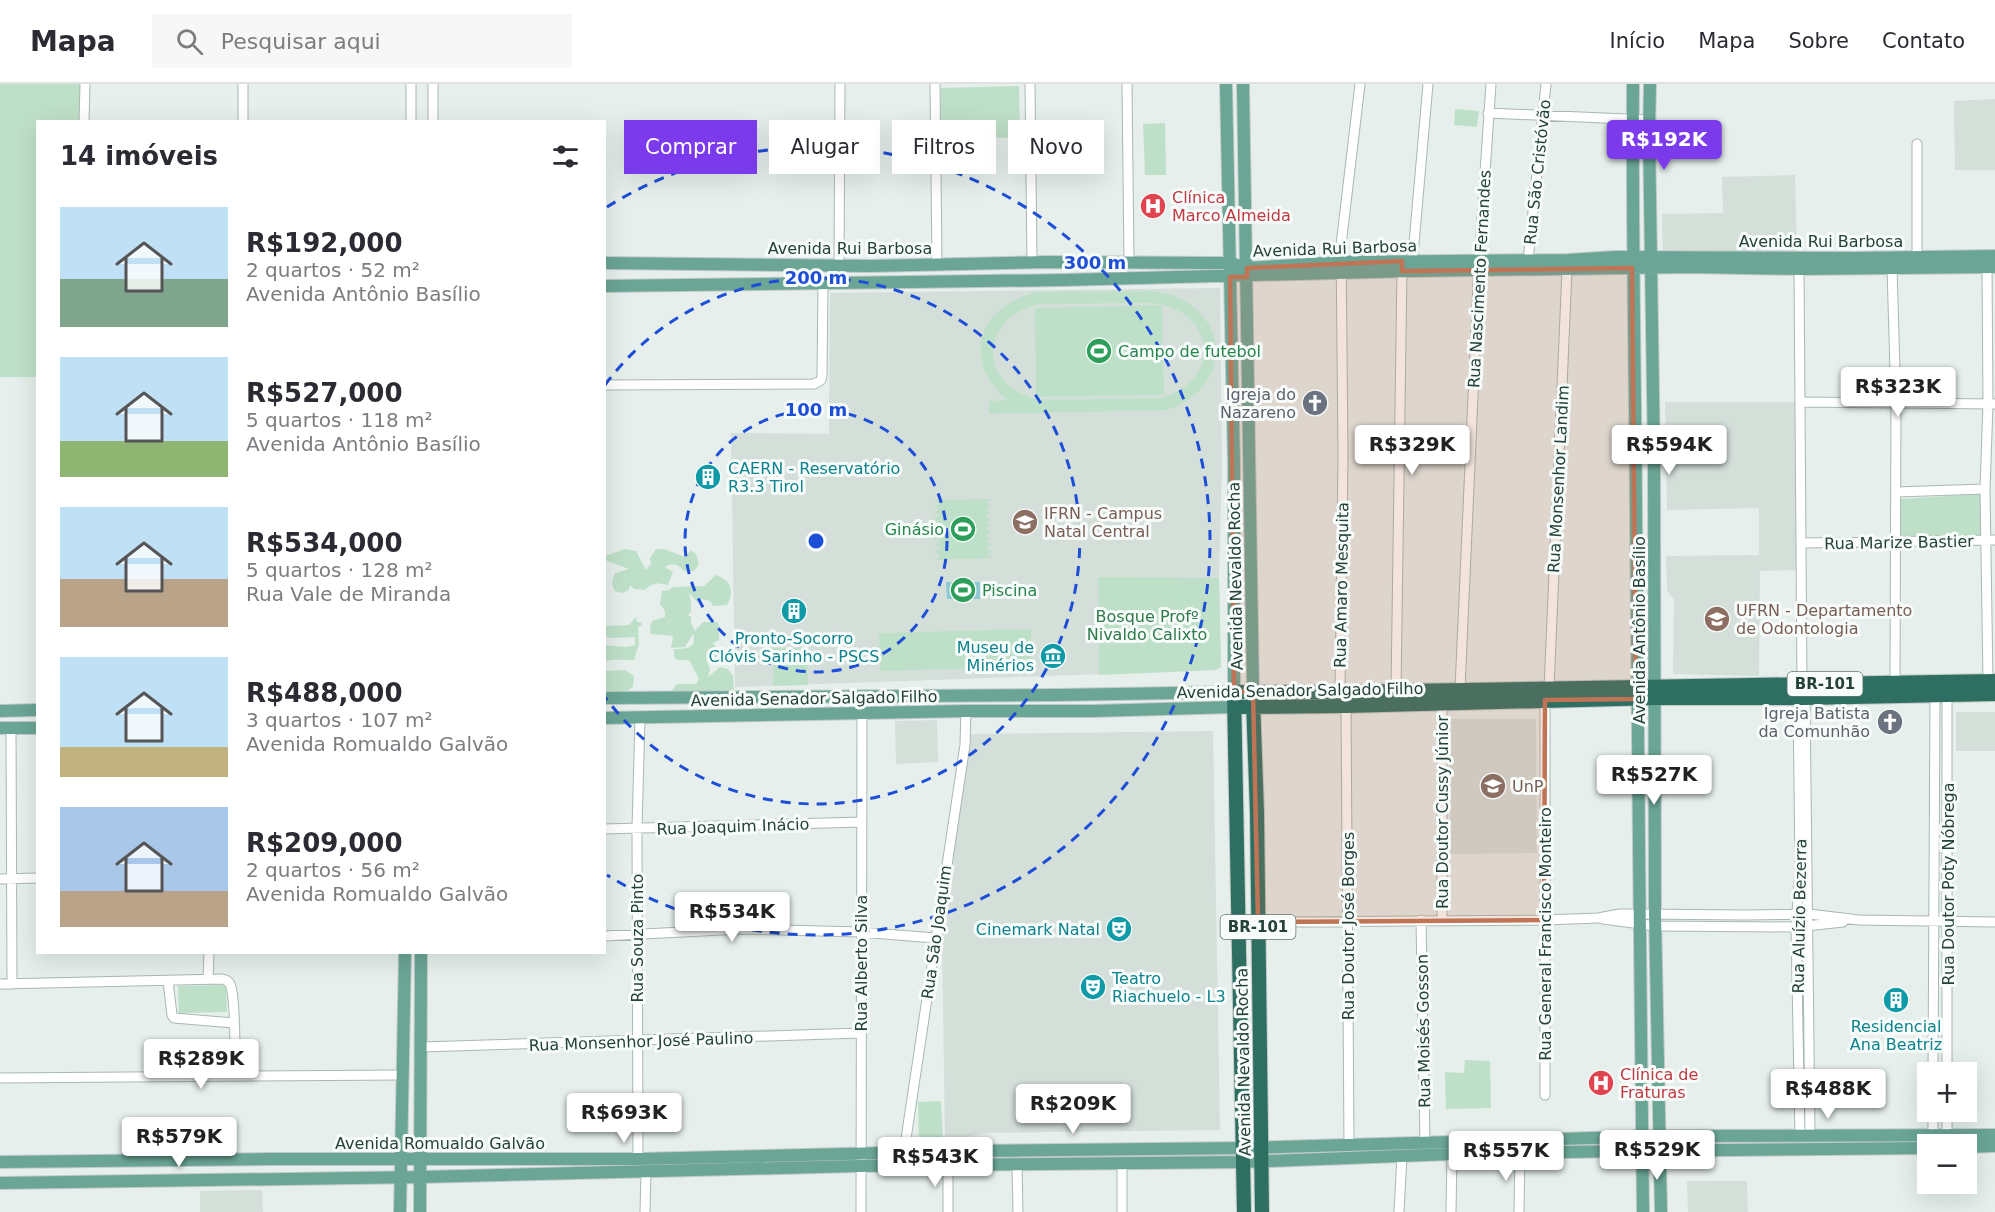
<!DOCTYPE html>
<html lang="pt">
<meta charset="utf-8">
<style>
body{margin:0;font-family:"DejaVu Sans",sans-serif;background:#f7f7f7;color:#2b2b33;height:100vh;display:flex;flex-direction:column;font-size:22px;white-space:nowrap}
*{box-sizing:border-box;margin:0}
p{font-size:20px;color:#7c7c81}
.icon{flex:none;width:33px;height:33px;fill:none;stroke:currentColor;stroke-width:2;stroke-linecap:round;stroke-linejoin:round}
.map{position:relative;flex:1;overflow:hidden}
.drawer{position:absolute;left:36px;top:36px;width:570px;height:834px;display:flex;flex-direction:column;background:#fff;border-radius:0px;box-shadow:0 6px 24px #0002}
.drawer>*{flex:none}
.top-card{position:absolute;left:624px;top:36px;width:570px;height:54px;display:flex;gap:12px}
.controls{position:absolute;left:1917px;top:978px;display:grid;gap:12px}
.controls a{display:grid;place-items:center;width:60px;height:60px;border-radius:0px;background:#fff;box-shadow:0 6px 24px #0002;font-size:30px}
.price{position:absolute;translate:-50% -51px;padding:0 14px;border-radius:6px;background:#fff;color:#222;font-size:20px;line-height:39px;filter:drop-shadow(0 2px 3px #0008)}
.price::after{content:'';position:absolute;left:50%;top:36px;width:18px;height:14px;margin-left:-9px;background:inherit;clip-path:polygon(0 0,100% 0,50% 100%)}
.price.on{background:#7c3aed;color:#fff}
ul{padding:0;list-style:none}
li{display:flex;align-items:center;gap:18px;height:150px;padding:0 24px}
li span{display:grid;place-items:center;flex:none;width:168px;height:120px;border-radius:0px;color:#555}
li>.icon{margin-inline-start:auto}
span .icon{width:72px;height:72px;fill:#fffc;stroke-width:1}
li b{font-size:26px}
h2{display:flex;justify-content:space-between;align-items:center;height:72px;padding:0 24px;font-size:26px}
.chip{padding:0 21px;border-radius:0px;background:#fff;box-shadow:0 6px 24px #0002;font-size:21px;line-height:54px}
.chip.on{background:#7c3aed;color:#fff}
header{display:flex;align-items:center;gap:36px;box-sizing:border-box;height:84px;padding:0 30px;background:#fff;border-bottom:2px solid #e1e1e2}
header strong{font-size:28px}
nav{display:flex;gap:33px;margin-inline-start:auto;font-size:21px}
.search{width:420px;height:54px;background:#f7f7f7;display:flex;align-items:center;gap:15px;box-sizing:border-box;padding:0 21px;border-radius:0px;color:#7c7c81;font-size:22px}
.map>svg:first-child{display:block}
.built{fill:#d4dfda}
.green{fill:#bfe0c8;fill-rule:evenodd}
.water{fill:#8ec9d4}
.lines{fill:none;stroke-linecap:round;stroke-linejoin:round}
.minor-casing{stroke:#a8b8b2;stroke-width:11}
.major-casing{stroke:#c2cac8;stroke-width:14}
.highway-casing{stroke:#c2cac8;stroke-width:16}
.minor{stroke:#fff;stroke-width:9}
.major{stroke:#6aa596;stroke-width:12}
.highway{stroke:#2f6f62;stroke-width:14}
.marked{fill:#c07456;fill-opacity:0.2;stroke:#c07456;stroke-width:4.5;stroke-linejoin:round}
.ring{fill:none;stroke:#1d4ed8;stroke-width:3;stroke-dasharray:10 8}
.labels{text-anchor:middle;stroke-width:6;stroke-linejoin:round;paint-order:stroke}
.shield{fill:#f7fbf9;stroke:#637a73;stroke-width:1.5}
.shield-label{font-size:15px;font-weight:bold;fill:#24423a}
.street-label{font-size:16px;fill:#24423a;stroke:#f7fbf9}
.health-label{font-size:16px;fill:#be3a42;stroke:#f7fbf9;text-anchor:start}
.leisure-label{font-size:16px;fill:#27864d;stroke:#f7fbf9;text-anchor:start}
.worship-label{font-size:16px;fill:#5b616d;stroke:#f7fbf9;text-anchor:end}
.culture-label{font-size:16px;fill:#0d838f;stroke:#f7fbf9;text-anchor:start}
.education-label{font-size:16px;fill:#785e54;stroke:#f7fbf9;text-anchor:start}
.park-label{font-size:16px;fill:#2d7a4b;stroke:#f7fbf9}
.centre{fill:#1d4ed8;stroke:#f7fbf9;stroke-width:3}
.ring-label{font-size:18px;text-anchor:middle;font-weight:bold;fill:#1d4ed8;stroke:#f7fbf9;stroke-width:6;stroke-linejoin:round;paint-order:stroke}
</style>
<header>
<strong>Mapa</strong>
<div class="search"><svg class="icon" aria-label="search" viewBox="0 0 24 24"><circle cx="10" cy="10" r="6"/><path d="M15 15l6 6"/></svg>Pesquisar aqui</div>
<nav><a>Início</a><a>Mapa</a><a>Sobre</a><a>Contato</a></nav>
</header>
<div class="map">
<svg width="1995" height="1128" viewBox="0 0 1995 1128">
<rect width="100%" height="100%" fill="#e6efeb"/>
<path class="built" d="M1995,15V86H1955L1954,17Z
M1795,91L1797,167L1663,170L1662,130L1723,129L1722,93Z
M1220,204L1222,382L1219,494L1221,583L1216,586L1190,587L735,603L731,349L829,350L830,209Z
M1665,318H1795L1797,486L1760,487L1759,592L1673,590L1674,516L1667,506L1666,472L1759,471V424L1667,426Z
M1956,628H1995V667H1956Z
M1449,635H1536L1537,769L1451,770Z
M937,636L938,678L896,680L895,637Z
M1213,647L1220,1046L984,1049L968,1053L960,1061H945L942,848L971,650Z
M1687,1097H1747L1748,1128H1688Z
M262,1106L263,1128H200V1107Z"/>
<path class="green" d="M0,0H85L84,37L38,38L37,293H0Z
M1019,2L1020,54L940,53L941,4Z
M1455,25L1479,27L1477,43L1454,41Z
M1165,39L1166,91H1145L1143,40Z
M1153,207C1228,216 1240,301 1167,326L989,330V317L1007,316C959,276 980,220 1038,208ZM1153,219C1216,227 1223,296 1161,314L1039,316C977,302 979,233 1039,220Z
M1162,221L1164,311L1036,313L1035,224Z
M1982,410L1981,451L1899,455V415Z
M992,415L987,418L991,422L986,425L991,429L986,432L991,436L986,439L991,442L986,445L991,448L987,451L991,455L986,457L992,461L986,464L992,468L986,470L992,474L935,476L941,471L935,468L941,465L935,461L941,458L937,455H930V447H937L940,445L935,443L940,439L934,436L939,431L934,429L939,425L934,423L940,419L934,416Z
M625,465L636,467L646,486L651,480L650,474L656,465H664L685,473L691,466L696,470L699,480L694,487H684C679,481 673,478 665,483L673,488L668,501C657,499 653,498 645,506L634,505L630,501L629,506L622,509L615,507C611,500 612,497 615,489L629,485L605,476V472Z
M716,491C731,496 735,507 727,521L713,522L710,517L703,515L697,518L689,509L691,517V528L687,531L691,532V539L695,547L703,538H717L719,540V556L713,559L719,568L717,572L707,577L710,585L708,593L720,583L728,585L733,592L734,606L730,609L671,608L677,600H696L699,595L689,576H677L674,573V565C685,565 698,565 693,550L685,563L671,564L673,552L651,550L650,543L652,537L665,533V527L660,520L662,507L669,506L673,503L704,502Z
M1098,493L1219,494L1221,583L1216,586L1099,591Z
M636,533L637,538H641L642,542L638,543L639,560L634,576C623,576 615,575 605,577V561L626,563L635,561V553L611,554L605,552V542L629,541Z
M1031,545V583L880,587L879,549Z
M773,564H807L808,601L773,602Z
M625,586L634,592L633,603L627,607L605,609V587Z
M226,901L227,928L179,929L178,902Z
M1465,976L1490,977L1491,1024L1446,1025L1445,988L1464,989Z
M941,1017L943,1057L919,1058L918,1018Z"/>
<path class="water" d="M946,498H980V515H947Z"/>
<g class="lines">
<g class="minor-casing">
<path id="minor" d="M935,0L937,181
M1030,0L1032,178
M1127,0L1129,179
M1488,29L1649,36
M84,38L85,0
M243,38V0
M411,38V0
M433,38V0
M1917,60V174
M1528,177L1546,0
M839,181L840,0
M1412,182L1428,0
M1987,183L1988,320L1985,405L1988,597
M1892,184L1896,320L1895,598
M1799,185L1802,601
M604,301L814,300L821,296L822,291L823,199
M1800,318L1995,320
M1896,408L1985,405
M1803,459L1995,456
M1549,604L1567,186
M1460,605L1479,177L1491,0
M1396,607L1402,183
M1340,608L1343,371L1341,161L1360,0
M1947,611V988
M1798,614L1800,784L1796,843L1800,1051
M1805,614L1810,1051
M1545,616V1011
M1442,620V836
M1346,622L1349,1061
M11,644L12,900
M604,745L862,738
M0,795L38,794
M1603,835L1656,842L1796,843L1843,838
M1421,836L1425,1059
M1258,838L1544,836L1598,834L1620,830H1639L1746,831L1809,830L1859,836L1995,838
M604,852L741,845L860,848L935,854
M208,895L209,868
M168,897L172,931L174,934L234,939
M0,900L222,895C226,896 228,896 230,900C236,913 235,975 235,992
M421,963L861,949
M1933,988L1935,611
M0,994L402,991
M1933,1051V1028
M1947,1052V1028
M904,1068L965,661L966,627
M638,1075L637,744L640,634
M1122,1078V1128
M1017,1079L1018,1128
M645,1128L646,1088
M861,1128L862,630
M948,1128V1080
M1399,1128L1402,1072
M1451,1128L1452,1070
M1519,1128L1520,1069"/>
</g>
<g class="major-casing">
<path id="major" d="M1243,0L1253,607
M1633,0C1632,142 1635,283 1636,425C1638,659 1640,894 1643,1128
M1650,0L1649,48L1654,373L1655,830L1661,1128
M604,179L870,182L1047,178L1215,179H1230L1247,184L1342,178L1568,176L1615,173L1853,174L1995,172
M604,202L1064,196L1412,187L1692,183L1799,185L1995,183
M604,614L1058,611L1234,608V381L1226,0
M0,627L38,626
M604,634L966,627H1093L1234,623
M0,644H38
M1966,1063L1995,1062
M0,1078L270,1075H638L964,1067L1243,1064L1660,1052L1995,1051
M0,1099L421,1093L857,1082L1243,1078L1452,1070L1626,1067L1928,1064
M400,1128L405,868
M420,1128L421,868"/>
</g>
<g class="highway-casing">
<path id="highway" d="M1253,616L1257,728L1262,1128
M1234,623L1346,622L1656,614H1805L1995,610
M1244,1128L1234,608H1340L1995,597"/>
</g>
<use href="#minor" class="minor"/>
<use href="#major" class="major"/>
<use href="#highway" class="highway"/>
</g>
<path class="marked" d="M1402,177V187L1632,184L1636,615L1545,616L1544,836L1258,838L1253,607L1234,608L1230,193H1247V184Z"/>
<g class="ring">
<circle cx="816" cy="457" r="131"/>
<path d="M605 301A263 263 0 1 1 605 613"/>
<path d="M607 123A394 394 0 1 1 607 791"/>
</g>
<defs>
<g id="hospital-disc" transform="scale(1.35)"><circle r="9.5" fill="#e0444e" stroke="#f7fbf9"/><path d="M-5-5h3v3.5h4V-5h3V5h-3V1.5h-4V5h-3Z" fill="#fff"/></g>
<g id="stadium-disc" transform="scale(1.35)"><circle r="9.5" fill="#2e9e5b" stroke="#f7fbf9"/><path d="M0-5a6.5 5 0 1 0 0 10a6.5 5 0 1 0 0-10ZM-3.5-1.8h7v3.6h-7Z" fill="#fff"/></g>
<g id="church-disc" transform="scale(1.35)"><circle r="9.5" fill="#6b7280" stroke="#f7fbf9"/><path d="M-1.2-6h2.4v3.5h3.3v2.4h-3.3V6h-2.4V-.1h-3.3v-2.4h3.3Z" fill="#fff"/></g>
<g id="building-disc" transform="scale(1.35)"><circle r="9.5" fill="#0f9aa8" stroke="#f7fbf9"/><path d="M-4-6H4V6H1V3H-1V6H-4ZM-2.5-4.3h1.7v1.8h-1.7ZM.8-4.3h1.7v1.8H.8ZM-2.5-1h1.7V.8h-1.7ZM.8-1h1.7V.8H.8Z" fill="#fff"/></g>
<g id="university-disc" transform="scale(1.35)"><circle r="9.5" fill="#8d6e63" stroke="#f7fbf9"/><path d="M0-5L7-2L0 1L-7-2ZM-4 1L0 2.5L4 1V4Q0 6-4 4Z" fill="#fff"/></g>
<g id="museum-disc" transform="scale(1.35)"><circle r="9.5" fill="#0f9aa8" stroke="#f7fbf9"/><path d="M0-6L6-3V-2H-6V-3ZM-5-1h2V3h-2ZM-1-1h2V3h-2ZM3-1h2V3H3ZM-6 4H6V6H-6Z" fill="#fff"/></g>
<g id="theatre-disc" transform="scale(1.35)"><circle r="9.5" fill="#0f9aa8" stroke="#f7fbf9"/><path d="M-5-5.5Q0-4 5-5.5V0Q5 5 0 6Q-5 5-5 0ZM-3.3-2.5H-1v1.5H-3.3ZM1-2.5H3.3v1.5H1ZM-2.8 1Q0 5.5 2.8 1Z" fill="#fff"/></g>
</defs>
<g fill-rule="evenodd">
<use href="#hospital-disc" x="1153" y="122"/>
<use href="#stadium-disc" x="1099" y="267"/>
<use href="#church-disc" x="1315" y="319"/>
<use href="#building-disc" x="708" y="393"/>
<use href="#university-disc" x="1025" y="438"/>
<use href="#stadium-disc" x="963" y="445"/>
<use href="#stadium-disc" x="963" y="506"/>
<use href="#building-disc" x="794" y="527"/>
<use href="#university-disc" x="1717" y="535"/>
<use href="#museum-disc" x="1053" y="572"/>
<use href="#church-disc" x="1890" y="638"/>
<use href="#university-disc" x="1493" y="702"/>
<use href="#theatre-disc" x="1119" y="845"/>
<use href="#theatre-disc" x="1093" y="903"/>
<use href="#building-disc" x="1896" y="916"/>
<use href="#hospital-disc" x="1601" y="999"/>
</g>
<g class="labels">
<g class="shield">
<rect x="1787.5" y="588" width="75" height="24" rx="4.5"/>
<rect x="1220.5" y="831" width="75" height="24" rx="4.5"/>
</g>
<g class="shield-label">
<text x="1825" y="605">BR-101</text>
<text x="1258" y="848">BR-101</text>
</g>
<g class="street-label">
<text transform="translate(1537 88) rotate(-84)" y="6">Rua São Cristóvão</text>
<text x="1821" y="163">Avenida Rui Barbosa</text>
<text x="850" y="170">Avenida Rui Barbosa</text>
<text transform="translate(1335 164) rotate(-2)" y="6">Avenida Rui Barbosa</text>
<text transform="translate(1479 195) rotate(-87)" y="6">Rua Nascimento Fernandes</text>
<text transform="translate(1558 395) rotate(-87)" y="6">Rua Monsenhor Landim</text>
<text transform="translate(1899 458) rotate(-1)" y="6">Rua Marize Bastier</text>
<text transform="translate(1235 492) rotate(-91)" y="6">Avenida Nevaldo Rocha</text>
<text transform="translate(1341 501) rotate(-89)" y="6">Rua Amaro Mesquita</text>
<text transform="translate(1639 546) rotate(-90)" y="6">Avenida Antônio Basílio</text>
<text transform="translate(1300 606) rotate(-1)" y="6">Avenida Senador Salgado Filho</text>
<text transform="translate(814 614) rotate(-1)" y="6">Avenida Senador Salgado Filho</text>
<text transform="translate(1442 728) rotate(-90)" y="6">Rua Doutor Cussy Júnior</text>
<text transform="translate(733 742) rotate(-2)" y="6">Rua Joaquim Inácio</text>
<text transform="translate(1948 800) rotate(-90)" y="6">Rua Doutor Poty Nóbrega</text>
<text transform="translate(1799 832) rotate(-89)" y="6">Rua Aluízio Bezerra</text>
<text transform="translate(1348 842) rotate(-90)" y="6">Rua Doutor José Borges</text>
<text transform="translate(936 848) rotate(-82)" y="6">Rua São Joaquim</text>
<text transform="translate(1545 850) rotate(-90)" y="6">Rua General Francisco Monteiro</text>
<text transform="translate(637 854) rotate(-90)" y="6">Rua Souza Pinto</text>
<text transform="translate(861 879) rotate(-90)" y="6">Rua Alberto Silva</text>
<text transform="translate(1423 947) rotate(-91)" y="6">Rua Moisés Gosson</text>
<text transform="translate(641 957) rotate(-2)" y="6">Rua Monsenhor José Paulino</text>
<text transform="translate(1243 978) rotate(-91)" y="6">Avenida Nevaldo Rocha</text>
<text x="440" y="1065">Avenida Romualdo Galvão</text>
</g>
<g class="health-label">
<text x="1172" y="119">Clínica<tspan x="1172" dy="18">Marco Almeida</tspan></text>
<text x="1620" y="996">Clínica de<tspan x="1620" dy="18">Fraturas</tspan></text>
</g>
<g class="leisure-label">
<text x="1118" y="273">Campo de futebol</text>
<text x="944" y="451" text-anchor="end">Ginásio</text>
<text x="982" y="512">Piscina</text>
</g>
<g class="worship-label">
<text x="1296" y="316">Igreja do<tspan x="1296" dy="18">Nazareno</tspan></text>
<text x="1870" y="635">Igreja Batista<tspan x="1870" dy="18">da Comunhão</tspan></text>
</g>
<g class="culture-label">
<text x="728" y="390">CAERN - Reservatório<tspan x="728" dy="18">R3.3 Tirol</tspan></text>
<text x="794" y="560" text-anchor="middle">Pronto-Socorro<tspan x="794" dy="18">Clóvis Sarinho - PSCS</tspan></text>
<text x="1034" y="569" text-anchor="end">Museu de<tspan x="1034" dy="18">Minérios</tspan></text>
<text x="1100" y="851" text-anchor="end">Cinemark Natal</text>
<text x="1112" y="900">Teatro<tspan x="1112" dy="18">Riachuelo - L3</tspan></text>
<text x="1896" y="948" text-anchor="middle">Residencial<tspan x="1896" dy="18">Ana Beatriz</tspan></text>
</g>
<g class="education-label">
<text x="1044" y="435">IFRN - Campus<tspan x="1044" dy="18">Natal Central</tspan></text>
<text x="1736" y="532">UFRN - Departamento<tspan x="1736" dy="18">de Odontologia</tspan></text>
<text x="1512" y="708">UnP</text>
</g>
<g class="park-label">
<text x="1147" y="538">Bosque Profº<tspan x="1147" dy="18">Nivaldo Calixto</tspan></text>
</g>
</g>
<circle cx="816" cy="457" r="9" class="centre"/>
<g class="ring-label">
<text x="1095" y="185">300 m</text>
<text x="816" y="200">200 m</text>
<text x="816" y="332">100 m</text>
</g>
</svg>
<div class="controls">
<a>+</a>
<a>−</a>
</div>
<b class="price on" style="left:1664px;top:87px">R$192K</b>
<b class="price" style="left:1898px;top:334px">R$323K</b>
<b class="price" style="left:1412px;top:392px">R$329K</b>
<b class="price" style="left:1669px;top:392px">R$594K</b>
<b class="price" style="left:1654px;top:722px">R$527K</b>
<b class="price" style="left:732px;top:859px">R$534K</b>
<b class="price" style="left:201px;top:1006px">R$289K</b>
<b class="price" style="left:1828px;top:1036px">R$488K</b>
<b class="price" style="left:1073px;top:1051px">R$209K</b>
<b class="price" style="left:624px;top:1060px">R$693K</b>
<b class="price" style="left:179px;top:1084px">R$579K</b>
<b class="price" style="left:1657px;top:1097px">R$529K</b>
<b class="price" style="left:1506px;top:1098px">R$557K</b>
<b class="price" style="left:935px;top:1104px">R$543K</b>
<div class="top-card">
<a class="chip on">Comprar</a>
<a class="chip">Alugar</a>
<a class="chip">Filtros</a>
<a class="chip">Novo</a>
</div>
<section class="drawer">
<h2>14 imóveis<svg class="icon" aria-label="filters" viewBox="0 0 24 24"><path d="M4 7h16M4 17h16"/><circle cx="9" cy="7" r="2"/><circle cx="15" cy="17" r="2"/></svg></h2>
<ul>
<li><span style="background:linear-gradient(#bfe0f5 60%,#7fa58c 0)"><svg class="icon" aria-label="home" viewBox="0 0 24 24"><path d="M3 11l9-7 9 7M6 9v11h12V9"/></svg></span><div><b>R$192,000</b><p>2 quartos · 52 m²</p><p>Avenida Antônio Basílio</p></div></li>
<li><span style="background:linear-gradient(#bfe0f5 70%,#8fb573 0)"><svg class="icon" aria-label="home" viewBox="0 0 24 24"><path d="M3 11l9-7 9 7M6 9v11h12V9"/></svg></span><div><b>R$527,000</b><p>5 quartos · 118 m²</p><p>Avenida Antônio Basílio</p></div></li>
<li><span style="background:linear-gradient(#bfe0f5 60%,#b9a48a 0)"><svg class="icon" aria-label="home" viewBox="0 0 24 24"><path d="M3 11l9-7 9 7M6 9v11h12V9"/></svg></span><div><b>R$534,000</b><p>5 quartos · 128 m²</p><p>Rua Vale de Miranda</p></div></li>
<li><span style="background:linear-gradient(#bfe0f5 75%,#c2b280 0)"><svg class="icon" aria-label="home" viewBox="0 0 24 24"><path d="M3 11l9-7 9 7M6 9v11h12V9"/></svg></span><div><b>R$488,000</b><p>3 quartos · 107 m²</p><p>Avenida Romualdo Galvão</p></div></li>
<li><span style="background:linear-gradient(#a9c7e8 70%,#b9a48a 0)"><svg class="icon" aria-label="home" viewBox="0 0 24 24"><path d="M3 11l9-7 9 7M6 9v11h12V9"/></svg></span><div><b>R$209,000</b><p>2 quartos · 56 m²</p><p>Avenida Romualdo Galvão</p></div></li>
</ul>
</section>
</div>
